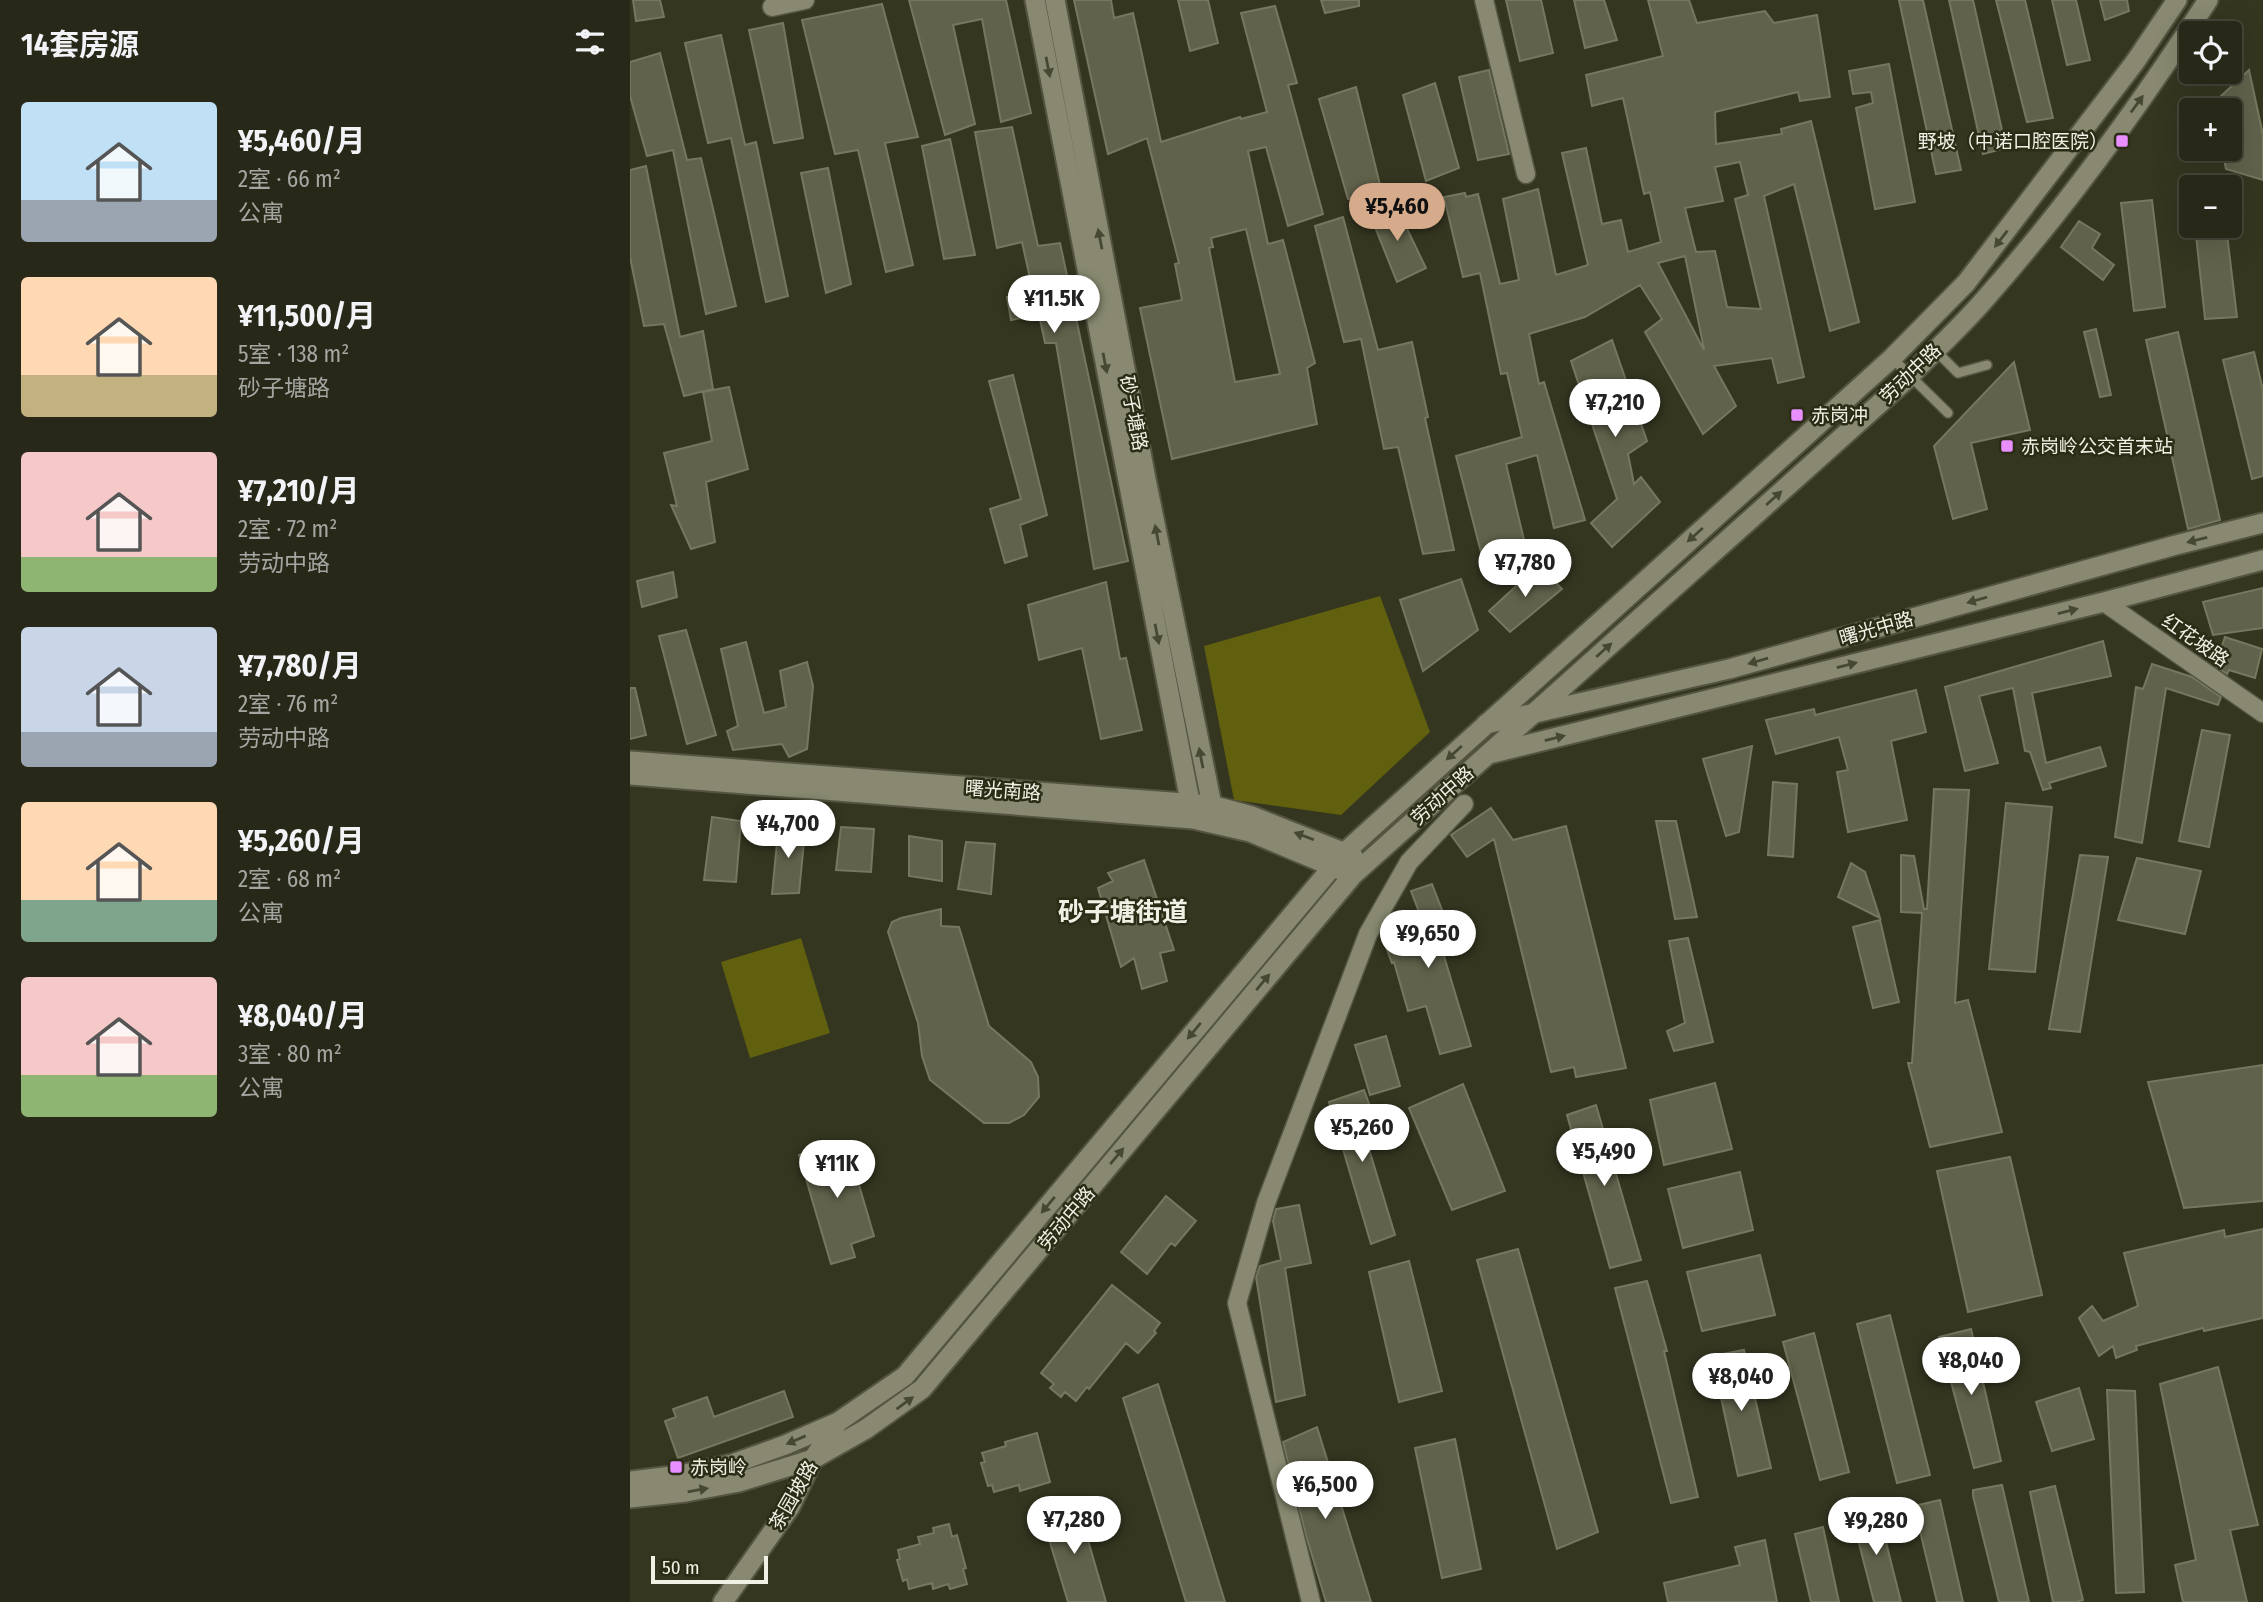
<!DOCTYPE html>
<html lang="zh">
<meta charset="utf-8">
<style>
body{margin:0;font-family:"Fira Sans Condensed","Noto Sans SC",sans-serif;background:#303021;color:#f1f3f6;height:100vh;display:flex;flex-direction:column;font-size:26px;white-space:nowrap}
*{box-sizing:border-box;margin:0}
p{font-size:23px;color:#a5a6a2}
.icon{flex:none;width:38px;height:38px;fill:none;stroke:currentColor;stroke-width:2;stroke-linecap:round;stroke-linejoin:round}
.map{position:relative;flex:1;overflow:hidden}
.side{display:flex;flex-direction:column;background:#282818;width:630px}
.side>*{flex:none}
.fabs{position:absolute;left:1549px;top:21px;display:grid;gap:14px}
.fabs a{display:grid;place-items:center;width:63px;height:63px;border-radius:7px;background:#282818;box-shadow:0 7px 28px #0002,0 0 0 2px #444437;font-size:35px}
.scale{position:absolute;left:21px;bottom:18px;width:117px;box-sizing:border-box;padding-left:7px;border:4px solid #f0f1e4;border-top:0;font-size:19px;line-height:24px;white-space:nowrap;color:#f0f1e4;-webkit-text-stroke:5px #2b2c16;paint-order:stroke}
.price{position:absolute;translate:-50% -60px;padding:0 16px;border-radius:24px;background:#fff;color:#222;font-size:23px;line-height:46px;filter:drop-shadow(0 2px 4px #0008)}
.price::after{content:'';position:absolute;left:50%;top:42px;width:21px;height:16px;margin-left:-10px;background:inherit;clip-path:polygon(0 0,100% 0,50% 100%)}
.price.selected{background:#d6ab8b;color:#111}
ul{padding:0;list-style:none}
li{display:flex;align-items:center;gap:21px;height:175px;padding:0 21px}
li span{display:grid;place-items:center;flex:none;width:196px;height:140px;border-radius:7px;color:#555}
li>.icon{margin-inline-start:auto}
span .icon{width:84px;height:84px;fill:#fffc;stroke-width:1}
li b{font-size:30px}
h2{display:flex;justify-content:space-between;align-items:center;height:84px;padding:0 21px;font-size:30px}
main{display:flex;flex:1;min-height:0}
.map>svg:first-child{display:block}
.green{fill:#60600f}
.building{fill:#61624b;stroke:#76775f;stroke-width:2;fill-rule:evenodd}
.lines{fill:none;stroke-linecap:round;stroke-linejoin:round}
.service-casing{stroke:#545441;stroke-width:12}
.minor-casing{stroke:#545441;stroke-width:21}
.tertiary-casing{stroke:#545441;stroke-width:23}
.secondary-casing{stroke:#545441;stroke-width:23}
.service{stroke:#888970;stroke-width:9}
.minor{stroke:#888970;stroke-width:18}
.tertiary{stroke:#888970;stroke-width:19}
.secondary{stroke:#888970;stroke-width:19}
.oneway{fill:#474831}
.poi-dot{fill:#e88eff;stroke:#2b2c16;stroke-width:2.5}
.labels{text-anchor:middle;stroke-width:5;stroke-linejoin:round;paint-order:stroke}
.poi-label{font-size:19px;fill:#f0f1e4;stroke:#2b2c16;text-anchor:start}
.street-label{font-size:19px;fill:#f0f1e4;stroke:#2b2c16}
.district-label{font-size:26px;font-weight:bold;fill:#f0f1e4;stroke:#2b2c16}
</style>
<main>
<section class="side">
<h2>14套房源<svg class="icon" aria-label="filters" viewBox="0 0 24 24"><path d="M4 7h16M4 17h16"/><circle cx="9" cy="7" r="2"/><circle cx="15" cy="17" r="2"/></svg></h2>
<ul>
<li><span style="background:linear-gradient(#bfe0f5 70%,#9aa5b1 0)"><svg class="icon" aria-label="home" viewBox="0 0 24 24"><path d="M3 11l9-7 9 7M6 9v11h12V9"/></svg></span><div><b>¥5,460/月</b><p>2室 · 66 m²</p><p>公寓</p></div></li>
<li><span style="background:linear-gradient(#ffd9b3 70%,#c2b280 0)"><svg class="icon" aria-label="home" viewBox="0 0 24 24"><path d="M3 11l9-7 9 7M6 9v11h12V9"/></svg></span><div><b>¥11,500/月</b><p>5室 · 138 m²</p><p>砂子塘路</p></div></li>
<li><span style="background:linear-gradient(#f6c9c9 75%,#8fb573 0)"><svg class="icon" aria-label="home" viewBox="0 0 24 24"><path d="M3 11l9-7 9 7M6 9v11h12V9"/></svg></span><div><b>¥7,210/月</b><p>2室 · 72 m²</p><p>劳动中路</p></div></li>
<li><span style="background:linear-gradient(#c9d6e8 75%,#9aa5b1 0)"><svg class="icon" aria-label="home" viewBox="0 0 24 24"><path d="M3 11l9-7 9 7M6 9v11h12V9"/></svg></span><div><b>¥7,780/月</b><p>2室 · 76 m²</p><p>劳动中路</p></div></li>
<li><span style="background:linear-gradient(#ffd9b3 70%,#7fa58c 0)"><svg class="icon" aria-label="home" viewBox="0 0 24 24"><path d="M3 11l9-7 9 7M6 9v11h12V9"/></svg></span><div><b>¥5,260/月</b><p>2室 · 68 m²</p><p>公寓</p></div></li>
<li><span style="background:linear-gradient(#f6c9c9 70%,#8fb573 0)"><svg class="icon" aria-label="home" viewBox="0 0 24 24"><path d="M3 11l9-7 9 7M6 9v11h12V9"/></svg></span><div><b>¥8,040/月</b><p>3室 · 80 m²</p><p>公寓</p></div></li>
</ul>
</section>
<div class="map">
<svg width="1633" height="1602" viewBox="0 0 1633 1602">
<rect width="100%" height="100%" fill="#353620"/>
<path class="green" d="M750,596L800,732L711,815L604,800L574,646Z
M171,938L200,1033L120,1058L91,962Z"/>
<path class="building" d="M3,0H30L34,17L6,21Z
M279,0H376L401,113L371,122L352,19L323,25L345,124L315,135Z
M444,0H481L484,18L503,13L531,142L610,117L611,119L637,112L611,13L645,6L667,83L658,85L693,214L658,226L636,147L618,151L638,244L653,240L685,363L677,368L687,424L542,459L510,308L552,300L545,264L549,263L517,138L478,154ZM616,229L650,374L605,382L579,248L583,247L581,238Z
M548,0H578L588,43L560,51Z
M691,0H729V6L695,13Z
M876,0H911L923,53L890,61Z
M944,0H974L987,40L955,48Z
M1018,0H1059L1067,23L1135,11L1144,23L1187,15L1200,97L1170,101L1168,92L1085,112L1086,144L1152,134L1151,129L1181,121L1229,322L1200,331L1164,184L1134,196L1174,377L1148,383L1142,358L1084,366L1106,406L1073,434L1015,332L1032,319L1010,285L955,317L899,334L909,384L914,382L955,520L924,528L907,455L876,464L894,540L851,552L826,456L892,437L877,373L871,374L850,273L833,277L814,197L835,193L836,197L848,194L870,284L889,280L873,199L908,189L926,275L958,265L932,153L956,148L972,224L991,220L998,252L1031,242L1020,192L1014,194L993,98L962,106L956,75L1033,56ZM1110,162L1118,195L1105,199L1131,309L1097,307L1085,251L1066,252L1055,208L1093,201L1085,167ZM1055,256L1074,349V350L1028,263Z
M1269,0H1293L1331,170L1306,174Z
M1319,0H1343L1376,148L1353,154Z
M1366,0H1395L1423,118L1397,122Z
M1422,0H1446L1460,60L1437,65Z
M1470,0H1497L1499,11L1475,20Z
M252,4L288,137L255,143L283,265L256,272L228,150L205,154L172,20Z
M153,23L173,138L144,143L119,30Z
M91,35L115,145L126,142L158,296L136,302L101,138L78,143L55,43Z
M30,53L57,160L71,158L106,306L76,314L43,150L17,156L0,96V62Z
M1259,64L1285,202L1245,209L1226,108L1243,103L1241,92L1223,94L1219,71Z
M859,70L879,154L848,160L829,77Z
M1619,70L1633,135V180L1596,169L1592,149H1600V110H1576Z
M805,83L829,168L796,181L773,95Z
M726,87L753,197L736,203L734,198L718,199L689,99Z
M382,127L408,246L430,243L498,561L464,569L426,343H415L409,315L381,320L377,297L403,292L392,242L367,248L345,132Z
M320,139L345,255L314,259L292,146Z
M16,166L50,337L73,331L83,389L54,396L34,324L14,326L0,257V170Z
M198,168L221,284L196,293L171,173Z
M1522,200L1535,307L1504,311L1491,203Z
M766,206L796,268L767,282L739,212Z
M713,217L748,350L782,342L798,417L795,418L824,550L793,554L768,447L754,449L731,339L714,342L685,226Z
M1449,221L1470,234L1462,248L1484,265L1473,280L1431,247Z
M1565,226H1596L1607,317L1575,319Z
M1466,329L1481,395L1470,397L1454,332Z
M1548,332L1590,520L1558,529L1516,340Z
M982,340L1017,441L998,454L1004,484L1011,477L1030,502L982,547L961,523L987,499L941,361Z
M1624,352L1633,390V476L1622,479L1593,360Z
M1384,362L1400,430L1341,443L1357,509L1323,519L1304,446Z
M383,375L417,515L390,525L397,556L375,563L360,509L391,499L359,381Z
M99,387L118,469L76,482L85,542L61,549L41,505L47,506L34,453L82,441L73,392Z
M909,565L932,589L880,632L859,611Z
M43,572L47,597L12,607L7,581Z
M831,579L848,630L793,671L770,600Z
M476,582L490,659L496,658L512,730L471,739L452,648L409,660L398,605Z
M1633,588V628L1583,635L1573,602Z
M56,630L86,735L57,744L29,636Z
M1595,637L1632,649L1625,678L1599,670L1597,674L1585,666Z
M1473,641L1481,676L1402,693L1416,763L1470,747L1476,766L1419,783L1421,788L1413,790L1400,752L1395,751L1383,688L1349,696L1368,763L1335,771L1315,687Z
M116,642L134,713L156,707L150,671L177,662L183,686L177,749L159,757L152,744L103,750L97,731L108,726L91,649Z
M1522,664L1562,677L1591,697L1588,705L1536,688L1512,843L1485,837L1506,687L1513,689Z
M0,688H5L16,735L0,739Z
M1286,690L1296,732L1261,741L1277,820L1218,832L1207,772L1218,770L1209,737L1146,754L1136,720L1184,709L1185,715Z
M1572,730L1600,735L1579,847L1549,841Z
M1122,746L1109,832L1096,836L1073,759Z
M1143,782L1167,784L1163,857L1138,855Z
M1304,789L1339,790L1325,1003L1338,1000L1372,1132L1300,1147L1278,1063H1282L1292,913L1271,912V855L1284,856L1294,909H1297Z
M1376,803L1422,807L1405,972L1359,969Z
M861,808L883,840L936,826L996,1068L946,1077L944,1067L921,1072L864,839L837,857L821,835Z
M82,817L111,821L106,882L74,880Z
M1026,821H1046L1067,917L1045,919Z
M149,822L175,831L169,893L142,894Z
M211,827L244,829L241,872L206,870Z
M279,836L312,841V881L279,876Z
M336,842L365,844L361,894L328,889Z
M1450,855L1478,857L1450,1032L1419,1029Z
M1507,858L1571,871L1555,934L1488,920Z
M514,860L544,950L530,953L537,981L512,989L504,958L491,967L468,888L483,881L478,873Z
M1221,863L1235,872L1250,918L1208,897Z
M802,884L824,941L811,946L841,1046L810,1054L796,1006L778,1011L764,962L762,963L751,934L791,917L781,891Z
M311,909V926L329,927L359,1026L401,1062L408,1077L409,1097L394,1115L379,1123H354L300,1080L292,1056L288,1023L258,932L262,922L271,918Z
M1250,920L1269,1002L1243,1008L1223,927Z
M1058,938L1083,1042L1044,1051L1037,1031L1055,1023L1039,941Z
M756,1036L770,1086L740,1095L725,1045Z
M1633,1065V1201L1554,1208L1518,1082Z
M1085,1083L1102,1149L1034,1165L1020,1100Z
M833,1084L875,1191L822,1210L779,1108Z
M734,1090L742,1112L729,1116L765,1235L741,1244L699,1102Z
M966,1105L1011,1260L980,1268L937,1115Z
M217,1144L244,1236L221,1244L225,1257L201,1264L169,1155Z
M1380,1157L1412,1295L1338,1312L1307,1171Z
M1110,1172L1123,1230L1053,1248L1038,1189Z
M536,1196L566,1221L545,1246L541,1243L517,1274L491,1252Z
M669,1205L681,1263L655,1268L675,1395L646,1402L626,1277L630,1266L651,1260L643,1221L646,1209Z
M1633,1229V1318L1574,1331L1573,1328L1506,1346L1507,1350L1486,1358L1483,1346L1469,1356L1449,1318L1462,1306L1473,1321L1508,1306L1494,1253L1594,1230L1595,1237Z
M888,1249L968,1532L927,1549L847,1260Z
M1130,1255L1145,1315L1072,1331L1057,1272Z
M779,1261L812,1391L769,1402L739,1272Z
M1017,1281L1037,1351H1034L1068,1497L1041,1503L985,1288Z
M482,1285L530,1323L524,1331L526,1333L508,1353L496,1343L459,1389L457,1387L446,1401L435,1392L431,1397L420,1388L424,1384L411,1373Z
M1260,1315L1300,1475L1267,1483L1227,1324Z
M1341,1329L1371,1461L1344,1468L1309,1337Z
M1184,1333L1219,1472L1190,1480L1153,1342Z
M1114,1350L1141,1468L1108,1476L1082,1356Z
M1588,1367L1628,1525L1600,1530L1617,1602H1553L1545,1565L1566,1560L1530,1384Z
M528,1384L595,1602H556L493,1398Z
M1449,1388L1464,1439L1422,1451L1406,1402Z
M1477,1390L1505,1391L1514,1592L1486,1593Z
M154,1391L163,1417L48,1458L35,1421L46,1417L43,1409L77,1397L84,1417Z
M687,1427L741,1602H696L675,1532L653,1442Z
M407,1433L420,1482L390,1491L389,1485L364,1492L362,1485L358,1486L351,1463L355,1462L352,1453L376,1446L375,1442Z
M825,1439L851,1569L812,1578L785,1448Z
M1372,1485L1399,1602H1369L1343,1496V1490Z
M1425,1486L1453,1600L1446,1602H1423L1400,1492Z
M1310,1500L1333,1602H1307L1284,1506Z
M448,1506L476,1602H438L412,1516Z
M1248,1510L1271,1602H1244L1222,1516Z
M319,1524L322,1537L327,1535L336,1568L333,1569L337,1584L320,1589L318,1584L303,1589L302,1583L279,1589L277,1579L273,1581L267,1560L270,1559L268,1550L290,1544L288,1537L304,1533L303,1528Z
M1193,1527L1209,1602H1181L1165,1534Z
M1135,1540L1147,1602H1038L1034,1583L1110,1565L1105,1547Z"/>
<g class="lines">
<g class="service-casing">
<path id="service" d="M1305,350L1328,373L1357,365
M1262,358L1318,413"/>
</g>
<g class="minor-casing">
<path id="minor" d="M854,0L896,174
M142,7L175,0
M1474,602L1633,713
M681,1602L607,1303L636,1203L738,934L779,862L834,804"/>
</g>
<g class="tertiary-casing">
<path id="tertiary" d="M405,0L563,817
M425,0L516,479L585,820
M856,724L1099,669L1546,545L1633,523
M859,754L1474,602L1633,560
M93,1602L160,1507L183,1459L208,1422"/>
</g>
<g class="secondary-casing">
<path id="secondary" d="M0,761L581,805L622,816L723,856
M0,775L563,819L620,832L713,871
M0,1481L50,1475L102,1464L155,1445L208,1422L275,1376L715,852L1262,358L1336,283L1505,62L1547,0
M0,1498L56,1492L109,1482L183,1459L236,1429L292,1389L723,875L1277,379C1303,352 1331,327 1355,299C1437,206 1511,104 1578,0"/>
</g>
<use href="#service" class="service"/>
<use href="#minor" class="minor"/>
<use href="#tertiary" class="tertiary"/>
<use href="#secondary" class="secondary"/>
</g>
<defs><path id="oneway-solid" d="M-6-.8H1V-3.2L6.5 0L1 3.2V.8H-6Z" transform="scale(1.75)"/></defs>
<g class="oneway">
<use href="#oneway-solid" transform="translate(418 67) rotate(79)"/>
<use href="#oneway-solid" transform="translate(1507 104) rotate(-54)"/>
<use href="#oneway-solid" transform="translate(470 239) rotate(-101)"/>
<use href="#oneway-solid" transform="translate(1371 239) rotate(128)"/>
<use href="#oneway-solid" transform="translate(475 363) rotate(79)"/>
<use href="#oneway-solid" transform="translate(1144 498) rotate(-42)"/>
<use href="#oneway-solid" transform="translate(527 535) rotate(-101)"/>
<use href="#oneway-solid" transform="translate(1065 535) rotate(138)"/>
<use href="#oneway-solid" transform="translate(1567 540) rotate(166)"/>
<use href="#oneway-solid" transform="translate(1347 600) rotate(164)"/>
<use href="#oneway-solid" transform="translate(1438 611) rotate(-14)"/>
<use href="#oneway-solid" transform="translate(527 634) rotate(79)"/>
<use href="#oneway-solid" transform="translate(974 650) rotate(-42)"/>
<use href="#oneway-solid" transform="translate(1128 661) rotate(164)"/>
<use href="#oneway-solid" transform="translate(1217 665) rotate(-14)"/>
<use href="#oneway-solid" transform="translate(925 738) rotate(-14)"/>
<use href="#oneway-solid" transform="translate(824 753) rotate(138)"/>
<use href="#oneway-solid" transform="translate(571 758) rotate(-101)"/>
<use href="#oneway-solid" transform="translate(674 836) rotate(-159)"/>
<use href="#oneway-solid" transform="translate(633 982) rotate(-50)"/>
<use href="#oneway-solid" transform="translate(564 1031) rotate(130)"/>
<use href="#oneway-solid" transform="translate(487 1156) rotate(-50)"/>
<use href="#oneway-solid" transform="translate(418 1205) rotate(130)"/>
<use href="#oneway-solid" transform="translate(275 1403) rotate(-36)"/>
<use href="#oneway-solid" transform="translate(166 1440) rotate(157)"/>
<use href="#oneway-solid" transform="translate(68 1490) rotate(-10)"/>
</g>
<g class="poi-dot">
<rect x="1485" y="134" width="14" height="14" rx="3.5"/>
<rect x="1160" y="408" width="14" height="14" rx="3.5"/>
<rect x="1370" y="439" width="14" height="14" rx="3.5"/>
<rect x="39" y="1460" width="14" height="14" rx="3.5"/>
</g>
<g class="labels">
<g class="poi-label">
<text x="1478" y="148" text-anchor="end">野坡（中诺口腔医院）</text>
<text x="1181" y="422">赤岗冲</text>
<text x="1391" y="453">赤岗岭公交首末站</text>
<text x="60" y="1474">赤岗岭</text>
</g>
<g class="street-label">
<text transform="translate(1280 373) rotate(-44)" y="7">劳动中路</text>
<text transform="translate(504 413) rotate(79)" y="7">砂子塘路</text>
<text transform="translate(1246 628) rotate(-16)" y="7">曙光中路</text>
<text transform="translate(1566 640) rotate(35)" y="7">红花坡路</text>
<text transform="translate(373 790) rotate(4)" y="7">曙光南路</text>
<text transform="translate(812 795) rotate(-42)" y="7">劳动中路</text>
<text transform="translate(436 1218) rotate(-50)" y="7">劳动中路</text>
<text transform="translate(163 1495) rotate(-60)" y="7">茶园坡路</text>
</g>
<g class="district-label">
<text x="493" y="921">砂子塘街道</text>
</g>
</g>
</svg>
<div class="fabs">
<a><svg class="icon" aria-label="locate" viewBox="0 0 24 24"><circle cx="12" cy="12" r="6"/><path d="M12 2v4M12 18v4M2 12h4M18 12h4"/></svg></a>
<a>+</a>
<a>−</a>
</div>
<div class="scale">50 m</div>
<b class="price selected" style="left:767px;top:243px">¥5,460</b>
<b class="price" style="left:424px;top:335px">¥11.5K</b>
<b class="price" style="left:985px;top:439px">¥7,210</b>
<b class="price" style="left:895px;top:599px">¥7,780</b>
<b class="price" style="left:158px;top:860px">¥4,700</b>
<b class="price" style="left:798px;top:970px">¥9,650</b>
<b class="price" style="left:732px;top:1164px">¥5,260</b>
<b class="price" style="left:974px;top:1188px">¥5,490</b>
<b class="price" style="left:207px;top:1200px">¥11K</b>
<b class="price" style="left:1341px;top:1397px">¥8,040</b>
<b class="price" style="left:1111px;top:1413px">¥8,040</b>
<b class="price" style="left:695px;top:1521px">¥6,500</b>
<b class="price" style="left:444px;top:1556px">¥7,280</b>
<b class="price" style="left:1246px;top:1557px">¥9,280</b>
</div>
</main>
